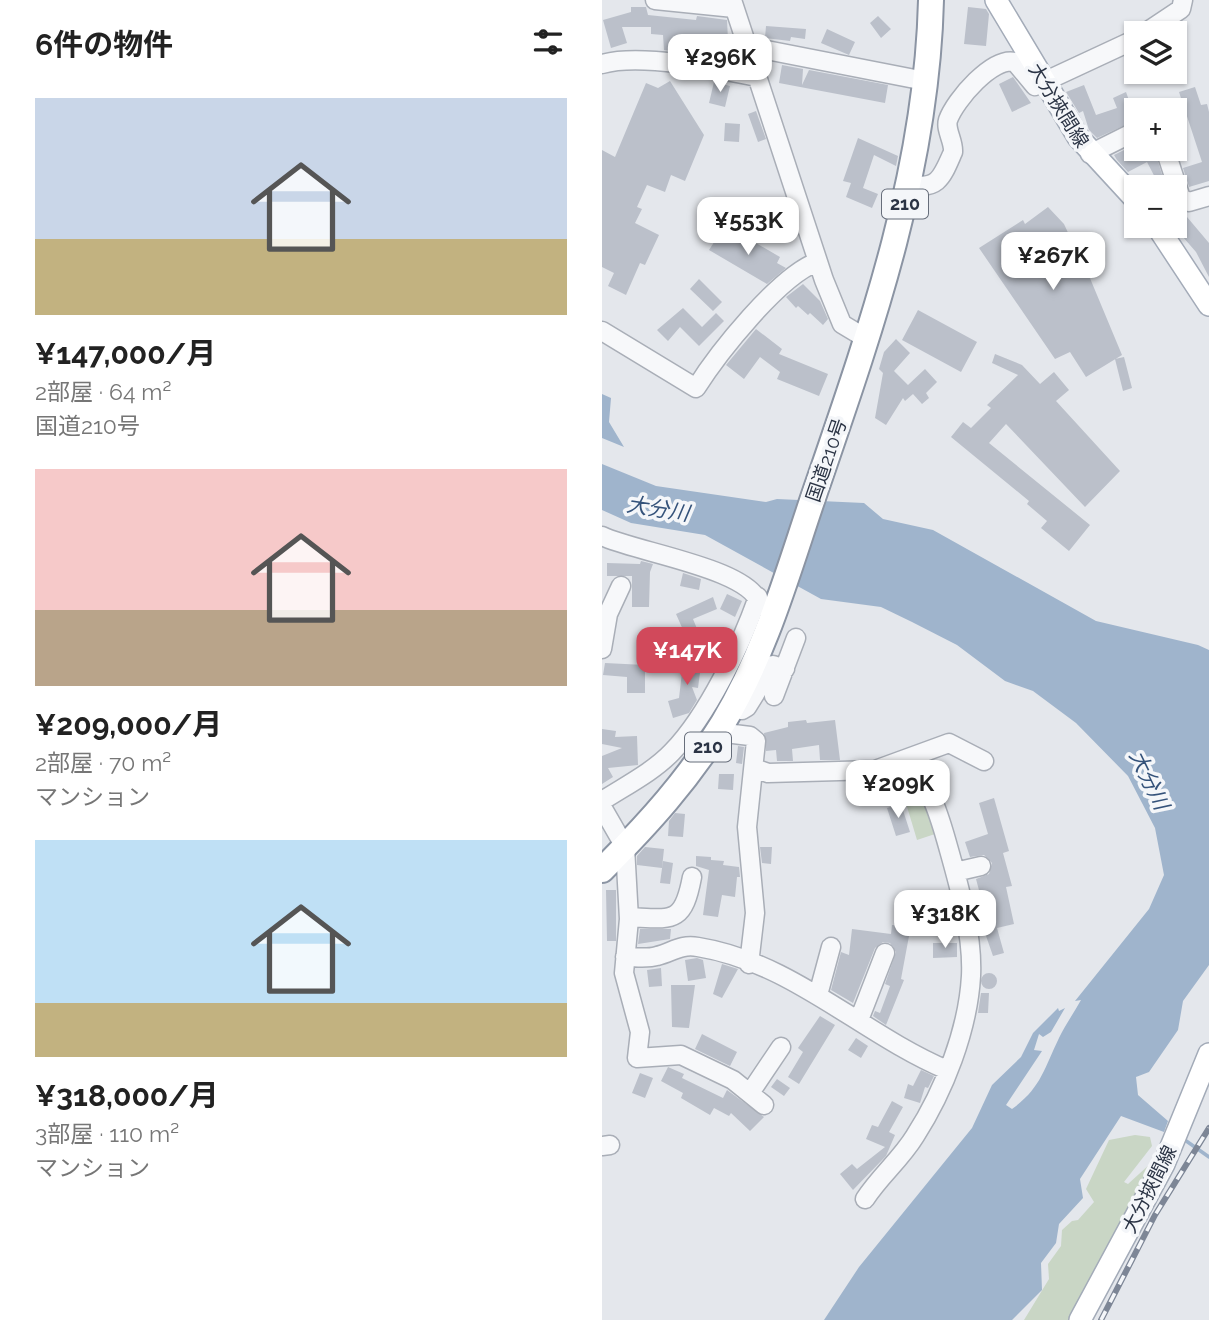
<!DOCTYPE html>
<html lang="ja">
<meta charset="utf-8">
<style>
body{margin:0;font-family:Raleway,"Noto Sans JP",sans-serif;background:#f6f6f6;color:#222;height:100vh;display:flex;flex-direction:column;font-size:26px;white-space:nowrap}
*{box-sizing:border-box;margin:0}
p{font-size:23px;color:#767676}
.icon{flex:none;width:38px;height:38px;fill:none;stroke:currentColor;stroke-width:2;stroke-linecap:round;stroke-linejoin:round}
.map{position:relative;flex:1;overflow:hidden}
.panel{display:flex;flex-direction:column;background:#fff;width:602px}
.panel>*{flex:none}
.fabs{position:absolute;left:522px;top:21px;display:grid;gap:14px}
.fabs a{display:grid;place-items:center;width:63px;height:63px;border-radius:0px;background:#fff;box-shadow:0 2px 5px #0004;font-size:35px}
.price{position:absolute;translate:-50% -60px;padding:0 16px;border-radius:14px;background:#fff;color:#222;font-size:23px;line-height:46px;filter:drop-shadow(0 2px 4px #0008)}
.price::after{content:'';position:absolute;left:50%;top:42px;width:21px;height:16px;margin-left:-10px;background:inherit;clip-path:polygon(0 0,100% 0,50% 100%)}
.price.on{background:#d1495b;color:#fff}
ul{padding:0;list-style:none}
li{display:grid;align-content:center;gap:14px;height:371px;padding:0 35px}
li span{display:grid;place-items:center;height:217px;border-radius:0px;color:#555}
li>.icon{margin-inline-start:auto}
span .icon{width:126px;height:126px;fill:#fffc;stroke-width:1}
li b{font-size:30px}
h2{display:flex;justify-content:space-between;align-items:center;height:84px;padding:0 35px;font-size:30px}
main{display:flex;flex:1;min-height:0}
.map>svg:first-child{display:block}
.green{fill:#c9d6c5}
.water{fill:#9fb4cc}
.lines{fill:none;stroke-linecap:round;stroke-linejoin:round}
.stream{stroke:#9fb4cc;stroke-width:3.5}
.building{fill:#bbc0ca}
.minor-casing{stroke:#a9aeb7;stroke-width:21}
.major-casing{stroke:#a3abb8;stroke-width:24}
.highway-casing{stroke:#8b94a3;stroke-width:28}
.minor{stroke:#f7f8fa;stroke-width:18}
.major{stroke:#fff;stroke-width:21}
.highway{stroke:#fff;stroke-width:24}
.rail-casing{stroke:#7d8696;stroke-width:6}
.rail{stroke:#f4f6f9;stroke-width:3.5;stroke-dasharray:10;stroke-linecap:butt}
.labels{text-anchor:middle;stroke-width:7;stroke-linejoin:round;paint-order:stroke}
.shield{fill:#f4f6f9;stroke:#676e7b;stroke-width:2}
.shield-label{font-size:18px;font-weight:bold;fill:#2b3445}
.street-label{font-size:19px;fill:#2b3445;stroke:#f4f6f9}
.water-label{font-size:21px;font-style:italic;fill:#34527a;stroke:#f4f6f9}
</style>
<main>
<section class="panel">
<h2>6件の物件<svg class="icon" aria-label="filters" viewBox="0 0 24 24"><path d="M4 7h16M4 17h16"/><circle cx="9" cy="7" r="2"/><circle cx="15" cy="17" r="2"/></svg></h2>
<ul>
<li><span style="background:linear-gradient(#c9d6e8 65%,#c2b280 0)"><svg class="icon" aria-label="home" viewBox="0 0 24 24"><path d="M3 11l9-7 9 7M6 9v11h12V9"/></svg></span><div><b>¥147,000/月</b><p>2部屋 · 64 m²</p><p>国道210号</p></div></li>
<li><span style="background:linear-gradient(#f6c9c9 65%,#b9a48a 0)"><svg class="icon" aria-label="home" viewBox="0 0 24 24"><path d="M3 11l9-7 9 7M6 9v11h12V9"/></svg></span><div><b>¥209,000/月</b><p>2部屋 · 70 m²</p><p>マンション</p></div></li>
<li><span style="background:linear-gradient(#bfe0f5 75%,#c2b280 0)"><svg class="icon" aria-label="home" viewBox="0 0 24 24"><path d="M3 11l9-7 9 7M6 9v11h12V9"/></svg></span><div><b>¥318,000/月</b><p>3部屋 · 110 m²</p><p>マンション</p></div></li>
</ul>
</section>
<div class="map">
<svg width="607" height="1320" viewBox="0 0 607 1320">
<rect width="100%" height="100%" fill="#e4e7ec"/>
<path class="green" d="M307,769L339,832L315,840L303,800L295,793L291,771Z
M533,1135L548,1137L550,1146L522,1182L526,1184L548,1164L560,1171L471,1320H422L447,1279L446,1264L459,1246L460,1230L470,1221L476,1220L492,1202L484,1189L507,1140Z"/>
<path class="water" d="M0,394L9,398L7,422L22,447L0,438Z
M0,464L54,486L164,502L175,499L262,503L281,519L331,530L494,621L596,645L607,650V965L581,1001L576,1030L547,1072L534,1077L536,1095L566,1121L562,1132L519,1116L478,1179L481,1198L457,1224L454,1243L439,1263L440,1290L410,1320H222L257,1267L370,1128L390,1085L419,1057L431,1033L456,1008L457,1011L463,1008L449,1032L441,1037L437,1034L432,1050L440,1051L404,1105L410,1109C439,1088 442,1069 457,1038C463,1025 472,1013 479,1000L473,1001L547,909L562,875L553,828L526,776L474,723L431,691L403,681L355,645L310,622L279,607L219,599L103,535L29,523L0,510Z"/>
<g class="lines">
<path class="stream" d="M580,1138L607,1157"/>
</g>
<path class="building" d="M29,7H44L46,15L94,20L95,16L125,20L126,40L132,41V59L62,50L61,35L49,34V27H20L25,43L9,48L1,20L29,12Z
M366,7L384,9L387,14L384,46L362,44Z
M276,16L289,29L279,38L268,23Z
M164,26L204,29L203,39L189,37L188,41L163,38Z
M225,29L253,42L247,55L219,43Z
M180,65L201,69L200,85L207,70L286,85L283,103L177,83Z
M411,77L429,103L410,112L397,84Z
M68,81L102,135L83,181L69,175L63,192L45,185L35,207L40,209L33,223L57,235L43,265L38,263L24,295L6,286L12,273L0,267V150L13,157L44,83L56,88Z
M112,82L128,86L123,107L107,103Z
M482,85L494,115L515,108L511,98L524,92L534,120L495,138L487,130L481,111L477,113L464,92Z
M593,87L599,105L605,104L607,112V181L587,187L581,168L600,162L577,92Z
M154,111L164,139L156,142L146,114Z
M123,123L138,124L137,142L122,141Z
M256,138L296,156L294,166L272,155L261,188L276,194L270,208L244,197L249,183L241,181Z
M530,146L531,149H552L564,187H558L545,162L526,172L515,160L512,155Z
M446,207L462,224L468,237L443,254L455,273L480,259L520,355L484,377L468,352L453,359L377,248L421,220L423,224Z
M585,217L607,243V277L594,252L574,229Z
M133,231L178,257L175,263L184,268L165,284L107,250L118,233L129,239Z
M97,279L120,302L111,311L88,289Z
M201,284L218,301L226,319L221,325L208,313L206,315L196,306L194,308L184,297Z
M81,308L100,327L114,313L122,321L97,346L78,327L66,341L55,330Z
M316,310L375,342L359,372L300,340Z
M154,329L180,349L177,354L226,374L217,396L175,379L178,372L158,357L142,379L124,365Z
M294,339L308,353L292,371L306,385L323,369L335,382L324,393L327,398L320,404L311,394L303,401L301,398L284,425L273,418L281,373L277,369L282,352Z
M393,354L420,365L438,384L452,372L467,390L454,401L518,471L483,507L404,424L387,443L488,525L467,551L439,528L445,521L425,504L427,501L349,437L361,422L369,428L389,408L385,405L416,375L390,363Z
M522,357L530,388L521,391L513,359Z
M39,561L51,564L48,572L47,607H30V576H5V563L38,564Z
M81,573L99,579L97,590L78,586Z
M125,594L140,601L133,617L118,609Z
M111,597L115,609L91,619L98,636L86,641L74,614Z
M82,655L100,657L96,688L90,687L95,700L87,713L71,718L66,701L77,698Z
M3,663L43,665V693H25V677L1,675Z
M204,720L205,723L233,720L238,760H218L217,745L190,749L191,761H175L174,750L164,751L162,733L186,727V722Z
M0,729L14,731L13,737L35,736L36,765L6,768L11,777L0,784V756L20,748L0,744Z
M136,746L142,747L140,764L134,763Z
M117,774H132L131,790L116,789Z
M392,798L407,851L401,853L410,886L404,887L412,924L395,928L402,953L391,956L375,910L382,909L374,879L387,874L390,863L382,855L368,857L363,842L386,834L377,803Z
M299,804L308,832L294,836L285,808Z
M73,813L83,814L81,837L66,836L67,821Z
M43,847L62,849L60,868L35,865V856Z
M158,847H170L169,864L160,863Z
M94,856L109,857V860L122,861L121,865L137,867L138,877H135L133,897L120,895L116,917L101,915L107,870L94,866Z
M61,861L71,863L68,884L58,883Z
M4,890H14V941H5Z
M290,925L302,926L301,935L307,936L299,979L302,980L284,1025L271,1016L273,1011L278,1013L288,986L283,984L294,952L288,943L281,942L273,948L251,1003L229,990L239,952L247,955L250,929L289,934Z
M38,929H69L68,939L36,944Z
M331,943H355V957L331,958Z
M95,958L101,960L104,978L86,981L83,960Z
M120,964L136,969L120,998L111,994Z
M59,968L60,986L47,987L45,970Z
M379 981a8 8 0 1 1 16 0a8 8 0 1 1-16 0Z
M69,985H93L87,1028L70,1027Z
M379,993H387L386,1013H376Z
M218,1016L233,1025L197,1084L186,1077L201,1052L196,1048Z
M100,1034L135,1052L128,1066L93,1049Z
M254,1038L266,1046L259,1058L246,1050Z
M66,1067L82,1074L80,1078L121,1098L125,1090L162,1117L148,1131L129,1113L127,1116L112,1108L108,1115L79,1098L81,1093L59,1081Z
M319,1070L332,1076L326,1088L323,1087L318,1103L302,1098L306,1084L311,1086Z
M38,1073L51,1078L43,1098L30,1093Z
M175,1079L188,1088L182,1096L169,1087Z
M290,1101L301,1107L287,1132L293,1135L284,1156L251,1190L238,1174L250,1164L255,1169L283,1147L264,1139L270,1125L276,1127Z"/>
<g class="lines">
<g class="minor-casing">
<path id="minor" d="M53,0L132,8
M130,0L222,280L240,324L265,339
M543,33L579,9L581,0
M144,46L323,81
M0,64C38,53 116,69 155,77
M563,149L579,198L587,202L607,196
M488,154L534,131
M307,184C336,191 340,177 351,152C352,141 343,130 346,120C353,100 391,56 413,62L433,86L534,39
M0,331L94,388C116,353 177,276 215,262
M0,536C32,552 153,569 158,606
M0,649L6,614L19,586
M172,696L194,638
M131,706L140,710L145,707L171,665L183,669
M115,732L148,736L154,741L145,827L153,913L147,964
M152,768L166,773L273,770L347,743L382,761
M0,801C23,786 51,772 70,752C106,715 139,645 156,597
M0,807L23,847L27,919L22,973L38,1032L35,1058L79,1055L131,1080L162,1105
M353,872L379,866
M27,917C70,919 81,925 90,877
M23,957C34,957 45,959 55,956C71,952 78,944 96,947C190,962 260,1034 345,1070
M216,995L229,947
M257,1020L283,953
M148,1093L179,1047
M0,1146L8,1145
M263,1199C278,1176 299,1159 313,1136C342,1091 366,1030 369,976C371,936 358,889 347,850C339,821 328,780 303,761"/>
</g>
<g class="major-casing">
<path id="major" d="M394,0L476,137L534,200
M555,226L607,305
M478,1320L562,1164L607,1054"/>
</g>
<g class="highway-casing">
<path id="highway" d="M0,870C46,824 87,779 121,723C164,652 186,571 213,492C268,332 325,172 329,0"/>
</g>
<use href="#minor" class="minor"/>
<use href="#major" class="major"/>
<use href="#highway" class="highway"/>
<g class="rail-casing">
<path id="rail" d="M499,1320L553,1215L607,1128"/>
</g>
<use href="#rail" class="rail"/>
</g>
<g class="labels">
<g class="shield">
<rect x="280" y="189.5" width="46" height="29" rx="5"/>
<rect x="83" y="732.5" width="46" height="29" rx="5"/>
</g>
<g class="shield-label">
<text x="303" y="210">210</text>
<text x="106" y="753">210</text>
</g>
<g class="street-label">
<text transform="translate(457 105) rotate(58)" y="7">大分挾間線</text>
<text transform="translate(224 460) rotate(-71)" y="7">国道210号</text>
<text transform="translate(547 1189) rotate(-63)" y="7">大分挾間線</text>
</g>
<g class="water-label">
<text transform="translate(56 509) rotate(9)" y="7">大分川</text>
<text transform="translate(547 780) rotate(64)" y="7">大分川</text>
</g>
</g>
</svg>
<div class="fabs">
<a><svg class="icon" aria-label="layers" viewBox="0 0 24 24"><path d="M12 4l9 5-9 5-9-5zM3 14l9 5 9-5"/></svg></a>
<a>+</a>
<a>−</a>
</div>
<b class="price" style="left:118px;top:94px">¥296K</b>
<b class="price" style="left:146px;top:257px">¥553K</b>
<b class="price" style="left:451px;top:292px">¥267K</b>
<b class="price on" style="left:85px;top:687px">¥147K</b>
<b class="price" style="left:296px;top:820px">¥209K</b>
<b class="price" style="left:343px;top:950px">¥318K</b>
</div>
</main>
